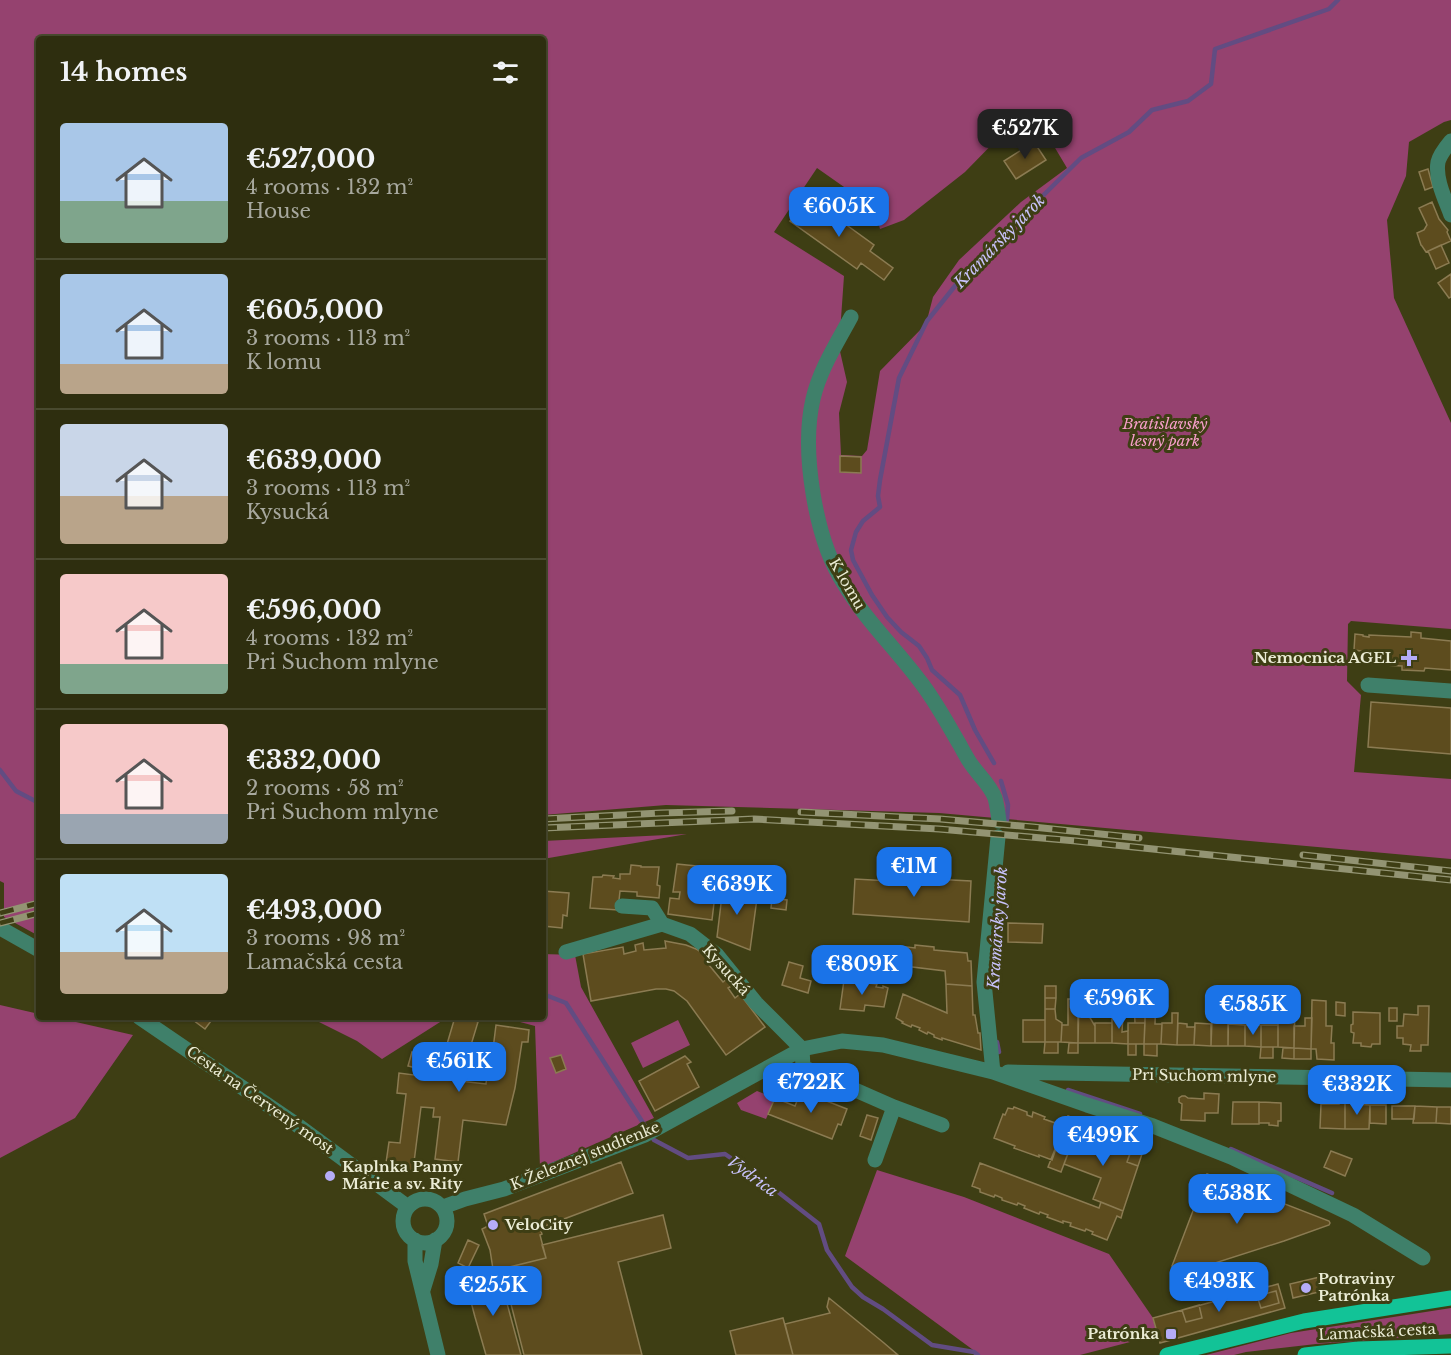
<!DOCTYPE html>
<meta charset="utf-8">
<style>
body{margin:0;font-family:"Libre Baskerville",serif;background:#3a3a1d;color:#f1f3f6;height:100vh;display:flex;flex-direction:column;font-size:22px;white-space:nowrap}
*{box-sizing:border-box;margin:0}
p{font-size:20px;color:#a7a89e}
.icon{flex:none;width:33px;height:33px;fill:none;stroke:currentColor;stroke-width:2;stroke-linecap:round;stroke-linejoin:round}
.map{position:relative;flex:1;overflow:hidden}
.drawer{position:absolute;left:36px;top:36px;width:510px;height:984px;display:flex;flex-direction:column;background:#2e2e0f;border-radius:6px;box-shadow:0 2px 4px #0004,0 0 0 2px #494a2f}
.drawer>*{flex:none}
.price{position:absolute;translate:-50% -51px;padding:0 14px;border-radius:12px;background:#1a73e8;color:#fff;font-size:20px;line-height:39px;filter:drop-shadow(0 2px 3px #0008)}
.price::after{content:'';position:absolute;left:50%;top:36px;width:18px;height:14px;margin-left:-9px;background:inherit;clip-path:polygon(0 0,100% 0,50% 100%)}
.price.on{background:#222;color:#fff}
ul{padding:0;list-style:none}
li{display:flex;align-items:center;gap:18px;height:150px;padding:0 24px}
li+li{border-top:2px solid #494a2f}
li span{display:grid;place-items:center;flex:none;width:168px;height:120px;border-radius:6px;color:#555}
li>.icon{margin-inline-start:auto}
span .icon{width:72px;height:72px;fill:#fffc;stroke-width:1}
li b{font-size:26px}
h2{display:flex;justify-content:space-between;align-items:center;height:72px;padding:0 24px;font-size:26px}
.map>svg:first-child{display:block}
.green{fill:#95426f;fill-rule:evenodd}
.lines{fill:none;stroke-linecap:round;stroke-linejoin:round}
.stream{stroke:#624c82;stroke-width:4.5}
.building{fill:#5d4c1e;stroke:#8b7b52;stroke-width:1.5}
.minor{stroke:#3f806a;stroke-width:15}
.primary{stroke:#12c397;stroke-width:15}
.rail-casing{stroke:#939473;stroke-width:7}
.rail{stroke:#3e3e14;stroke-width:4.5;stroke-dasharray:14;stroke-linecap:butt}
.poi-dot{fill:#b5acf8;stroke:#3e3e14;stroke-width:2}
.labels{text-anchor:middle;stroke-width:6;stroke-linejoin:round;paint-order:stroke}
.park-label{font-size:15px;font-style:italic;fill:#f79eca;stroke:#3e3e14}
.street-label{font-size:15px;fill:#ebecd5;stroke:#3e3e14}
.poi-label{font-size:15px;font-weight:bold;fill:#ebecd5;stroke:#3e3e14;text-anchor:start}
.water-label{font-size:16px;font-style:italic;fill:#c8c2fb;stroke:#3e3e14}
</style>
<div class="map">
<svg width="1451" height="1355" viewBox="0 0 1451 1355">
<rect width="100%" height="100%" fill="#3e3e14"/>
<path class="green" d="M0,0H1451V120L1444,122L1409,142L1406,176L1387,220L1394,298L1451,423V629L1351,621L1348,624L1347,681L1361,695L1354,772L1451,779V859L939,813L666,805L543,815V39H39V936L4,917V883L0,881ZM1039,121L1067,168L1021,202L959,260L933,297L926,324L880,371L867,450L862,456L841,455L839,413L847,382L839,347L844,276L774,232L817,168L874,208L880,229L904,220L965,172L1010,126Z
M687,834L543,859V841Z
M543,954L575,955L581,987L654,1118L540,1168L535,1026L501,1017H543Z
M0,1005L39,1014V1017H54L133,1035L75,1118L0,1158Z
M309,1017H448L382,1059L357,1041Z
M678,1020L690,1045L643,1068L631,1043Z
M757,1091L775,1098L766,1119L741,1110L737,1103Z
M877,1170L964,1197L1109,1254L1153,1318L1157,1335L1080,1355H980L845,1256Z
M1451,1308V1334L1316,1344L1246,1352L1234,1355H1206L1291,1333Z"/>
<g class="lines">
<path class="stream" d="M994,763L975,730L960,695L932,670L927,658L919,646L901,632L887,617L872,595L853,560L851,550L856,532L863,521L880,507L878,496L880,480L899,378L927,321L967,271L1081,158L1129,132L1152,110L1188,101L1211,84L1215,49L1329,9L1338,0
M0,770L16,791L39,803
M1001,781L1008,805L1007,820
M543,994L566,1003L654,1140L688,1158L725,1154L764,1181L819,1224L827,1250L852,1287L863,1297L883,1309L932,1345L974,1352L978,1355
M997,1042L999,1052
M1068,1090L1140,1114
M1231,1149L1332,1193"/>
</g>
<path class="building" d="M1034,142L1046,160L1016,179L1004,161Z
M1428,169L1433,187L1425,190L1419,172Z
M808,197L874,245L870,251L893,268L884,280L861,263L857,269L790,221Z
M1432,202L1439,219L1448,230L1447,232L1451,241L1426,252L1422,246L1421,245L1417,233L1424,230L1427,225L1419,208Z
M1441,245L1449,263L1436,269L1428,251Z
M1451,274V297L1449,298L1438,283Z
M840,456L861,457V473L840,472Z
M1411,632L1421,633V638L1451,641V670L1425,668L1424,671L1402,670V666L1367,664L1368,652L1354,650L1355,634L1363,635V636L1369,637V635L1411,637Z
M1371,702L1451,708V754L1368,747Z
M677,864L706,867L701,902L714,903L712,920L668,914L670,898L679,899L680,892H673Z
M631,865L641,866V867H659L657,885L660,886L659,898L637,896V892L620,891L618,910L590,908L593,877H602L603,875L614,876L613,878L620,879V874H630Z
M890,874L909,875V877L912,878L971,881L969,922L853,914L855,879L890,881Z
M723,887L758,891L750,950L717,937Z
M543,891L569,893L567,916L563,915L562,928L543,926Z
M772,898L787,900L786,910L771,908Z
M1008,923L1043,924L1042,943L1008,942Z
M665,941L686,945L696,949L714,961L709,965L723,982L728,978L733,985L728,988L735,998L740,994L765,1027L726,1055L687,1001L674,991L666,989H656L591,1001L583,954L623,947L624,954L636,951L635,945L643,943L644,950L666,948Z
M915,945L934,947V950L967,953L968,961H971L972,986L946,984L945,971L896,965L898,946L915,948Z
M789,962L803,966L800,978L811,981L808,993L782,985Z
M844,980L862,982V983L867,984V983L877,984L876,987L883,988V986L888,988L884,1007L865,1005L864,1011L840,1009Z
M946,984L972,986L973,1015H975L978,1033H980L981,1050L942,1038V1040L934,1037V1035L928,1032L927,1034L919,1030L920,1028L912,1025L911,1027L902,1023L903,1022L896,1018L903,994L947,1013Z
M1045,986H1056V998H1045Z
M1213,994L1229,995L1228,1046H1211Z
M1146,995H1156L1155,1024H1162L1161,1044H1144Z
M1045,998H1056L1055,1009H1045Z
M1068,999H1079L1078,1043L1061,1042L1062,1025H1068Z
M1312,1000L1326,1001V1026H1332L1331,1043H1334V1060L1317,1059L1316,1049H1311Z
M1134,1001H1145V1023H1135Z
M1336,1002L1345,1003V1016L1336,1015Z
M1278,1005L1295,1006L1294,1048L1278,1047Z
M1418,1006H1429L1428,1045H1421V1051H1410L1411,1045L1403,1044V1038H1397V1026H1403L1404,1014L1418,1015Z
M1389,1008H1397V1021H1389Z
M1045,1009H1055L1056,1019L1062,1023L1061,1042H1045Z
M1353,1012L1380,1013V1044H1372L1371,1047L1361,1046V1043H1353L1354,1033L1351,1032V1025L1353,1024Z
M1172,1013H1178L1177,1045L1161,1044L1162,1023H1172Z
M1112,1014L1123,1015L1122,1032L1128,1031V1044L1112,1043Z
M1078,1016H1089L1095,1026V1043H1078Z
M189,1017H214L205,1029Z
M455,1017H475L474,1020L478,1022L460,1081L486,1084L489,1057H492L496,1025L529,1030L528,1042H522L515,1088L506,1125L463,1120L458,1162L435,1159L440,1117H433L434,1108L421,1107L413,1170L399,1169L386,1163L389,1142L400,1143L406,1094L397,1093L399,1073L437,1078Z
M1305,1018H1312L1311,1049L1294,1048V1026H1305Z
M1023,1020H1045V1042H1023Z
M1095,1023H1112V1043H1095Z
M1128,1023H1145L1144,1044H1128Z
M1178,1023L1187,1024V1027H1195L1194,1045H1177Z
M1195,1023L1211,1024V1046L1194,1045Z
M1228,1024L1245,1025V1046H1228Z
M1245,1025H1261V1047L1245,1046Z
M1261,1025H1278V1047H1261Z
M1045,1042H1058V1053H1044Z
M1069,1043H1078V1053H1068Z
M1128,1044H1136V1055H1128Z
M1144,1044H1157V1056L1144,1055Z
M1261,1047H1273V1058H1260Z
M1283,1048H1294V1059L1282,1058Z
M1294,1048L1311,1049V1059H1294Z
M412,1052L428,1056L424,1070L408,1066Z
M561,1055L566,1069L556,1073L550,1058Z
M685,1056L691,1062L687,1064L699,1087L655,1111L639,1081Z
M801,1091L847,1109L841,1125L838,1124L832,1139L768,1114L775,1098L795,1106Z
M1204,1093L1219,1094L1218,1113H1205V1121L1181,1120L1182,1104L1179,1102V1098L1182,1096H1185L1188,1098L1204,1099Z
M1339,1101H1345V1129L1320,1128L1321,1104H1339Z
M1345,1101H1352L1351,1104L1370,1105L1369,1129H1345Z
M1233,1102H1259V1124H1232Z
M1259,1102L1281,1103V1121H1278V1126L1269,1125V1123H1259Z
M1370,1105H1386V1124L1370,1123Z
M1392,1106H1415L1414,1119H1392Z
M1415,1106L1437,1107L1436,1123H1413Z
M1014,1107L1027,1112V1115L1032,1117L1033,1112L1045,1117L1044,1119L1058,1124L1057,1126L1063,1129L1052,1160L1039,1155V1157L1014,1148L1015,1146L994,1138L1003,1114L1005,1115L1008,1108L1013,1109Z
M1437,1107H1451V1124L1436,1123Z
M867,1115L878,1118L871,1140L860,1136Z
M1068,1116L1080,1121L1061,1172L1048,1167Z
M1079,1126L1100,1134L1099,1137L1109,1141L1108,1145L1113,1147L1114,1145L1128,1150L1127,1152L1130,1154L1127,1162L1138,1166L1123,1211L1093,1199L1101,1178L1064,1164Z
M1136,1135L1147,1139L1138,1166L1127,1162Z
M1331,1151L1352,1159L1345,1176L1324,1167Z
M621,1162L633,1193L540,1228L542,1234L540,1235L546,1258L501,1269V1267L493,1269L490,1250L482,1229L488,1226L484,1214Z
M980,1163L1099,1208L1101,1202L1123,1211L1121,1218L1117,1216L1107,1240L1092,1234L1093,1232L1086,1229L1085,1231L1070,1226L1071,1223L1063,1221V1223L1047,1217L1048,1215L1040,1212L1039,1214L1024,1208L1025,1206L1018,1203L1017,1205L1002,1200V1198L995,1195L994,1197L980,1192V1189L972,1186Z
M1207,1174L1329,1221L1330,1223L1329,1225L1284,1241L1187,1272L1172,1266Z
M663,1215L671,1248L618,1262L642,1355H524L502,1269L546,1258L542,1245Z
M468,1240L479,1245L468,1268L458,1263Z
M499,1274L521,1355H486L475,1317L466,1283Z
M1320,1277L1323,1291L1293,1298L1290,1284Z
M1278,1284L1285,1308L1160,1343L1153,1318Z
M1276,1291L1279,1303L1261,1308L1257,1296Z
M829,1298L884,1343L898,1355H793L785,1324L830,1313L827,1307Z
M1199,1305L1202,1318L1186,1322L1182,1310Z
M783,1318L793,1355H736L730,1331Z"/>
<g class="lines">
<path class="minor" d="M1451,141C1446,147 1440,154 1438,162C1435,179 1445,199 1451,215
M851,317C837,343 820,369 813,399C801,451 815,539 844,584C865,619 894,647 919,680C935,700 947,723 960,745C963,751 966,756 969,761C977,774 990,784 995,798C997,805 998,813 999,821
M1368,685L1451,691
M622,906L652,908L662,924
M0,928L39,950
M566,952L662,924L690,934L717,955L756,1003L802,1049L803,1067L894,1107L875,1160
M139,1017L300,1127L408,1207
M993,1072L984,982L998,837
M1008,1072L1451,1080
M894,1107L942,1125
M403 1221a22 22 0 1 1 44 0a22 22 0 1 1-44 0Z
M443,1207L465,1199L504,1189L645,1135L802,1049L842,1041L883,1045L993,1072L1087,1105L1153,1126L1231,1157L1353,1215L1423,1258
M415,1240V1261L438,1355
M423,1290L431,1264L435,1240"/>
<path class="primary" d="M1167,1355L1304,1321L1451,1298
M1305,1355L1358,1349L1451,1346"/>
<g class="rail-casing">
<path id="rail" d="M801,812L940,819L1033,827L1139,838
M543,819L661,813L732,811
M543,828L754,819L939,829L1076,841L1451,880
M1303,855L1451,871
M0,913L39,903
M0,923L39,913"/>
</g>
<use href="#rail" class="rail"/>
</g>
<g class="poi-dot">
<path d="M1406 649h6v6h6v6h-6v6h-6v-6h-6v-6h6z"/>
<circle cx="330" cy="1176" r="6"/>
<circle cx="493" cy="1225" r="6"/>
<circle cx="1306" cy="1288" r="6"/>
<rect x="1165" y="1328" width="12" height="12" rx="3"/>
</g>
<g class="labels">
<g class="park-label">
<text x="1165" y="429">Bratislavský<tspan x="1165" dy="17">lesný park</tspan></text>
</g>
<g class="street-label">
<text transform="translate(847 584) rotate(60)" y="5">K lomu</text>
<text transform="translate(726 970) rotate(48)" y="5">Kysucká</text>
<text transform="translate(1204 1076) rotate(1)" y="5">Pri Suchom mlyne</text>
<text transform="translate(260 1100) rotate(35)" y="5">Cesta na Červený most</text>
<text transform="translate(585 1156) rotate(-22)" y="5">K Železnej studienke</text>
<text transform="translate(1377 1332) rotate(-3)" y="5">Lamačská cesta</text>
</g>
<g class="poi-label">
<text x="1396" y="663" text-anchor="end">Nemocnica AGEL</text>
<text x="342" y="1172">Kaplnka Panny<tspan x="342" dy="17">Márie a sv. Rity</tspan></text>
<text x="505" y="1230">VeloCity</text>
<text x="1318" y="1284">Potraviny<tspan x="1318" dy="17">Patrónka</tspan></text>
<text x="1159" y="1339" text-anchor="end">Patrónka</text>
</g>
<g class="water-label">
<text transform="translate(999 241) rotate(-46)" y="6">Kramársky jarok</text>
<text transform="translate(997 928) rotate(-86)" y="6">Kramársky jarok</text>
<text transform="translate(753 1176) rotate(36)" y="6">Vydrica</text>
</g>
</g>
</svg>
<b class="price on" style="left:1025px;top:160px">€527K</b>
<b class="price" style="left:839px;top:238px">€605K</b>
<b class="price" style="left:914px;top:898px">€1M</b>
<b class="price" style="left:737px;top:916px">€639K</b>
<b class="price" style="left:862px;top:996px">€809K</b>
<b class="price" style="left:1119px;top:1030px">€596K</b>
<b class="price" style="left:1253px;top:1036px">€585K</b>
<b class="price" style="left:459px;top:1093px">€561K</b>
<b class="price" style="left:811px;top:1114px">€722K</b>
<b class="price" style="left:1357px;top:1116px">€332K</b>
<b class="price" style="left:1103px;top:1167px">€499K</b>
<b class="price" style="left:1237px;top:1225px">€538K</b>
<b class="price" style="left:1219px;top:1313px">€493K</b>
<b class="price" style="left:493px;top:1317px">€255K</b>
<section class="drawer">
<h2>14 homes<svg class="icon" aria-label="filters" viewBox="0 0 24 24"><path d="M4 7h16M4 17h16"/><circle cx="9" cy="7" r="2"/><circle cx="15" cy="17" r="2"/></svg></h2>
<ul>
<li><span style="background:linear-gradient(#a9c7e8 65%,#7fa58c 0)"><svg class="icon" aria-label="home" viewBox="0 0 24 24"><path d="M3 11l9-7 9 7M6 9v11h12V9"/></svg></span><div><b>€527,000</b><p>4 rooms · 132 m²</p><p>House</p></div></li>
<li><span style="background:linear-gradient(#a9c7e8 75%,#b9a48a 0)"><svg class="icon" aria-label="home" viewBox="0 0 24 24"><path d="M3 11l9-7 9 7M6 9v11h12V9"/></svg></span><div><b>€605,000</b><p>3 rooms · 113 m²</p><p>K lomu</p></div></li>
<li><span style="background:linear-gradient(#c9d6e8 60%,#b9a48a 0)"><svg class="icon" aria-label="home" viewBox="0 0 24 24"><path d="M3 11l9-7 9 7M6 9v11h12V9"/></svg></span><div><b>€639,000</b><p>3 rooms · 113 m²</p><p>Kysucká</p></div></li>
<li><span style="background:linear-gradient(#f6c9c9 75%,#7fa58c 0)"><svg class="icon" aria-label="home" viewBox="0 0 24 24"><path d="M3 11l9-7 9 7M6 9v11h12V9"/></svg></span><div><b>€596,000</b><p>4 rooms · 132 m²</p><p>Pri Suchom mlyne</p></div></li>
<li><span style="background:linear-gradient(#f6c9c9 75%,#9aa5b1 0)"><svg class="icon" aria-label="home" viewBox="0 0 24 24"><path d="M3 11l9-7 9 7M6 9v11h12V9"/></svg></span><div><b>€332,000</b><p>2 rooms · 58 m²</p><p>Pri Suchom mlyne</p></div></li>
<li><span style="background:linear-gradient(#bfe0f5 65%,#b9a48a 0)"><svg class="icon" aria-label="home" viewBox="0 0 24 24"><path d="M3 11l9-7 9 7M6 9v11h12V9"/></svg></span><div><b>€493,000</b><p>3 rooms · 98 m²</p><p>Lamačská cesta</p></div></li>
</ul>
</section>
</div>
